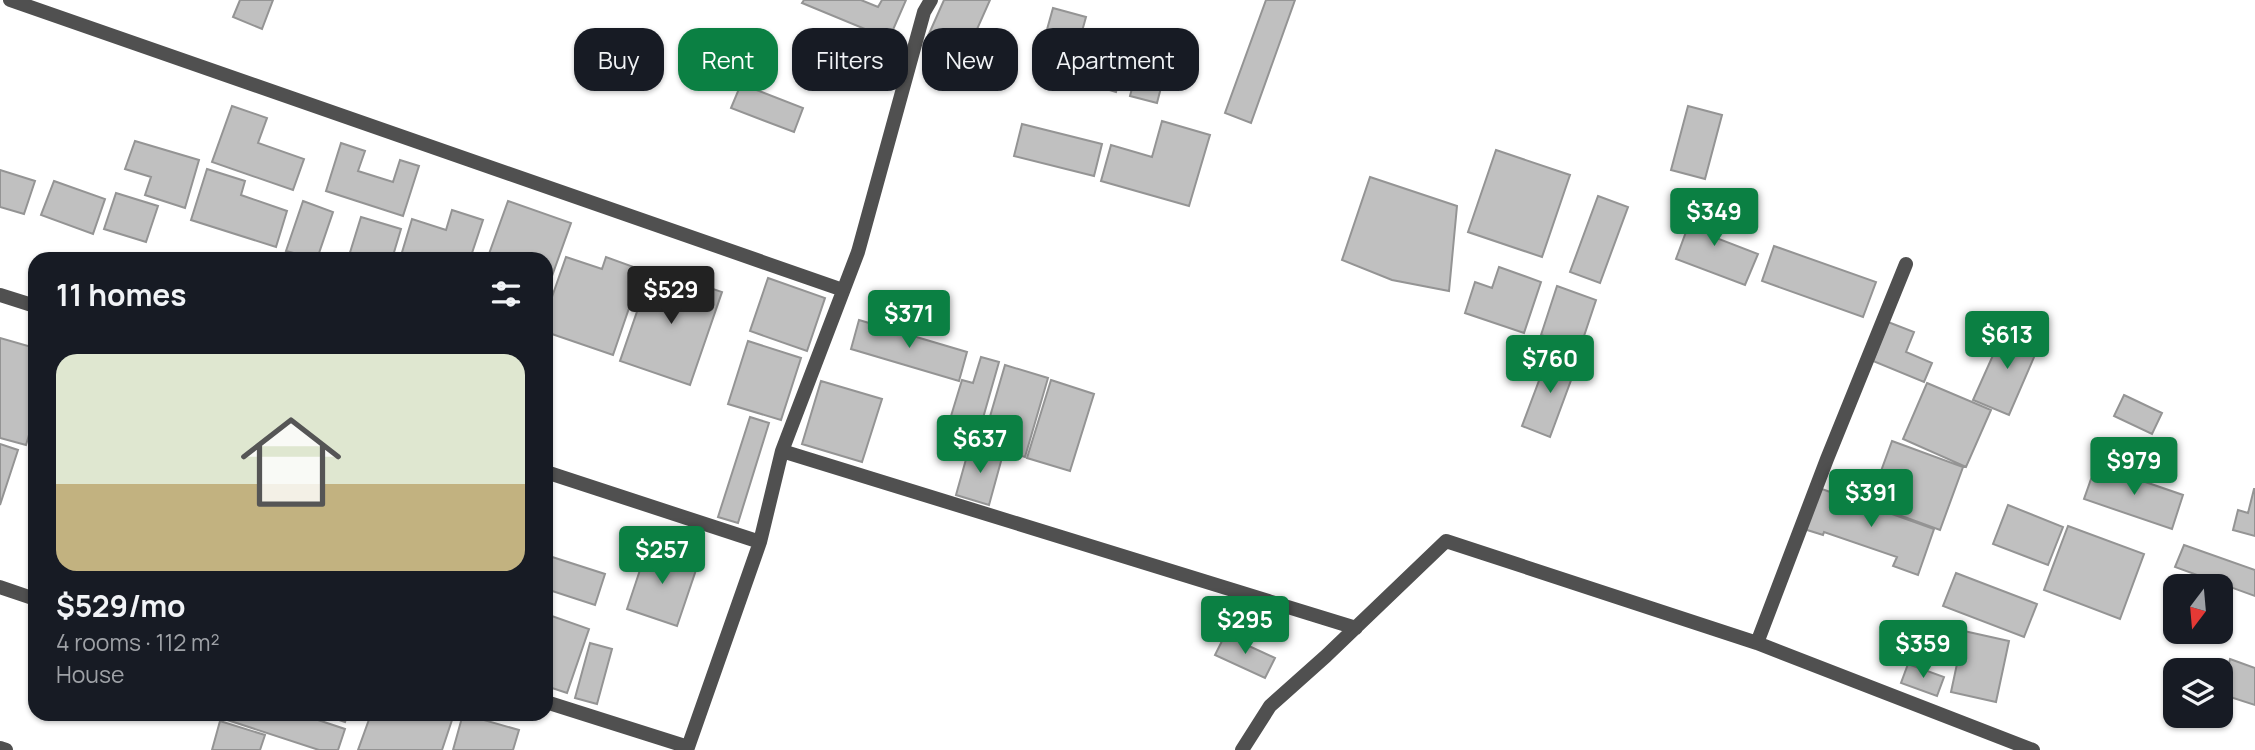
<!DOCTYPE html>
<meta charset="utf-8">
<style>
body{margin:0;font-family:Manrope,sans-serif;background:#20242c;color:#f1f3f6;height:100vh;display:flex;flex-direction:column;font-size:26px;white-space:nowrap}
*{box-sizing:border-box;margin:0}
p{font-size:23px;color:#9ea1a6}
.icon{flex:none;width:38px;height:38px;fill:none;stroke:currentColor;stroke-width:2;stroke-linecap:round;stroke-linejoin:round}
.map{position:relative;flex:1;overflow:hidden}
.side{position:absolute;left:28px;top:252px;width:525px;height:469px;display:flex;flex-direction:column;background:#171b24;border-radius:21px;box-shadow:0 2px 5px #0004}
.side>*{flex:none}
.hud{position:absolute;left:574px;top:28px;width:665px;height:63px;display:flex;gap:14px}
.needle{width:46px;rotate:196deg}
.controls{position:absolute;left:2163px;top:574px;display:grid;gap:14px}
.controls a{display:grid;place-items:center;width:70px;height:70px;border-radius:14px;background:#171b24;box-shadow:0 2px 5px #0004;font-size:35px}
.price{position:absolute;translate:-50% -60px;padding:0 16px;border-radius:7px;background:#0b8043;color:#fff;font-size:23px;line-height:46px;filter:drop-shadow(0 2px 4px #0008)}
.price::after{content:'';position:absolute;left:50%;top:42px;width:21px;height:16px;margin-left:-10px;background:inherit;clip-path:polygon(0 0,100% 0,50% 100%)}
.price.on{background:#222;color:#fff}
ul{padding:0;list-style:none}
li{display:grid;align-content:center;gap:14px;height:371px;padding:0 28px}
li+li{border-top:2px solid #363941}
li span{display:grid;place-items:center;height:217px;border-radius:21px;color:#555}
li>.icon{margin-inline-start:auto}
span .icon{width:126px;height:126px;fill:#fffc;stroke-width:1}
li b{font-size:30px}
h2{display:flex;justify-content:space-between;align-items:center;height:84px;padding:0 28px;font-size:30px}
.pill{padding:0 24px;border-radius:21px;background:#171b24;box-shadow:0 2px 5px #0004;font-size:24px;line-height:63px}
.pill.on{background:#0b8043;color:#fff}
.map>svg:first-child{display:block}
.building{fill:#c0c0c0;stroke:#949494;stroke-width:2}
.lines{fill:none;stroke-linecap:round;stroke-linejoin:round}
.street{stroke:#505050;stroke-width:14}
</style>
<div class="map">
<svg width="2255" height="750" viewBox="0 0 2255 750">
<rect width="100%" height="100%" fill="#fff"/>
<path class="building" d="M240,0H273L262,29L233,17Z
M804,0H861L878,7L882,0H906L889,39L802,3Z
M944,0H990L966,54L928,36Z
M1266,0H1295L1251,123L1225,113Z
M1053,8L1086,17L1069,78L1036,69Z
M1143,46L1170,53L1157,103L1130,96Z
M1081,50L1105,57L1102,68L1121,74L1116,92L1073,79Z
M741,84L803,108L794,132L731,108Z
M232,106L267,118L258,143L304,159L293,190L212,162Z
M1688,106L1722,115L1705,179L1671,170Z
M1162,121L1210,135L1189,206L1101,181L1111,145L1152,157Z
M1022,124L1102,144L1094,176L1014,156Z
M135,141L199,160L185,208L145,195L151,177L125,169Z
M341,143L365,151L358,171L393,182L400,160L419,166L403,216L326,191Z
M1496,150L1570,175L1542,257L1468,232Z
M207,169L245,181L241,195L287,211L276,247L191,220Z
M0,170L35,181L24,214L0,207Z
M1370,177L1457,206L1449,291L1392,280L1342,260Z
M54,181L105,199L93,234L41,215Z
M116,193L158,206L146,242L104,229Z
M1598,196L1628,207L1600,283L1570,272Z
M303,201L333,212L317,259L286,251Z
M508,201L571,223L552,276L546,274V259H503L489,254Z
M1697,202L1720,210L1711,236L1758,254L1745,285L1676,259Z
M452,210L483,220L470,259H400L412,219L446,230Z
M361,217L401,229L392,259H348Z
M1774,246L1876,282L1863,317L1762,281Z
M566,257L602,269L606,257L642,270L613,355L546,332V314Z
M1499,267L1541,282L1524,333L1465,313L1475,282L1492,288Z
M652,268L722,292L690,385L620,361Z
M768,278L825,298L807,351L750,331Z
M1557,286L1596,300L1580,348L1541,335Z
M859,320L967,352L959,381L851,349Z
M1888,322L1914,332L1906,352L1932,363L1924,382L1873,361Z
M2006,326L2041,341L2009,415L1973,400Z
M0,338L35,348V415L26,445L0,438Z
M748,341L801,358L781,420L728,404Z
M1549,354L1577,364L1550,437L1522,426Z
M981,357L999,362L981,425L951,416L962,380L973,383Z
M1005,365L1048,378L1025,457L982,444Z
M1051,380L1094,394L1070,471L1027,458Z
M821,381L882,399L862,462L802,444Z
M1927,383L1991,410L1966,467L1903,439Z
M2124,395L2162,413L2152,434L2114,416Z
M750,417L769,423L738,523L718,517Z
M1892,441L1963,467L1940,530L1869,504Z
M0,444L18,450L0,505Z
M970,445L1003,454L989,505L956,495Z
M2096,465L2183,495L2172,529L2084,499Z
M1819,488L1934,529L1918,575L1893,566L1897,557L1824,532L1823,535L1804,529Z
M2254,489H2255V536L2233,530L2238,510L2248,513Z
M2008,505L2063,527L2048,565L1993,544Z
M2068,526L2144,554L2120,619L2044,590Z
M2184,545L2255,570V596L2175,567Z
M648,546L698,564L677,626L627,609Z
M546,555L605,574L595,605L546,589Z
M1956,573L2037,604L2024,637L1943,606Z
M546,614L589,629L567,693L546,686Z
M1964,631L2009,641L1996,702L1951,692Z
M1225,635L1275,658L1265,678L1215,655Z
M590,643L612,649L597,704L575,698Z
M2230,659L2255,668V705L2221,694Z
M1908,664L1944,677L1937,696L1901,683Z
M209,714H300L345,729L338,750H319Z
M321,714H348L345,722Z
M371,714H454L442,750H358Z
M463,714L519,730L513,750H453Z
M220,721L265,735L260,750H212Z"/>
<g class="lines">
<path class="street" d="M10,0L843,290
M0,295L35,306
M782,451L1356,628
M546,472L760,542
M0,587L35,599
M1757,643L1827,459L1906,264
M546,702L688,747
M0,748L6,750
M687,750L760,542L782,451L858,252L924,12L931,0
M1242,750L1270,706L1326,656L1446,541L1757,643L2033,750"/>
</g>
</svg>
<div class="controls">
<a><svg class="needle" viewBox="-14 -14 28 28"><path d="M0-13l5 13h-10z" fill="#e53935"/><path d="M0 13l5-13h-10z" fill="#9ea1a6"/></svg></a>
<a><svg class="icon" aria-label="layers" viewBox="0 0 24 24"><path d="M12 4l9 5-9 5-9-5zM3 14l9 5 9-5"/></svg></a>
</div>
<b class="price" style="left:1714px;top:248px">$349</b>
<b class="price on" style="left:671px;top:326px">$529</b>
<b class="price" style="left:909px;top:350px">$371</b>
<b class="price" style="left:2007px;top:371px">$613</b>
<b class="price" style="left:1550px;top:395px">$760</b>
<b class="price" style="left:980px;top:475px">$637</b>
<b class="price" style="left:2134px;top:497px">$979</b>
<b class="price" style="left:1871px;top:529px">$391</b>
<b class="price" style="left:662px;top:586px">$257</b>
<b class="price" style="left:1245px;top:656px">$295</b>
<b class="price" style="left:1923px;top:680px">$359</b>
<div class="hud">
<a class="pill">Buy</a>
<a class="pill on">Rent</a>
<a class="pill">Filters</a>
<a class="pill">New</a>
<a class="pill">Apartment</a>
</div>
<section class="side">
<h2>11 homes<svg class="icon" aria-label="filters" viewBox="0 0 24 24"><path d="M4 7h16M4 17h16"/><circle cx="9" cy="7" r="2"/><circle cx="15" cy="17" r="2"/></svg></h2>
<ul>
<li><span style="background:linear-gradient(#dfe7d0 60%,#c2b280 0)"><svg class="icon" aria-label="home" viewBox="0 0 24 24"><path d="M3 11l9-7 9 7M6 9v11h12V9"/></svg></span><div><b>$529/mo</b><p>4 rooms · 112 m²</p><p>House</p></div></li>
</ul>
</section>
</div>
